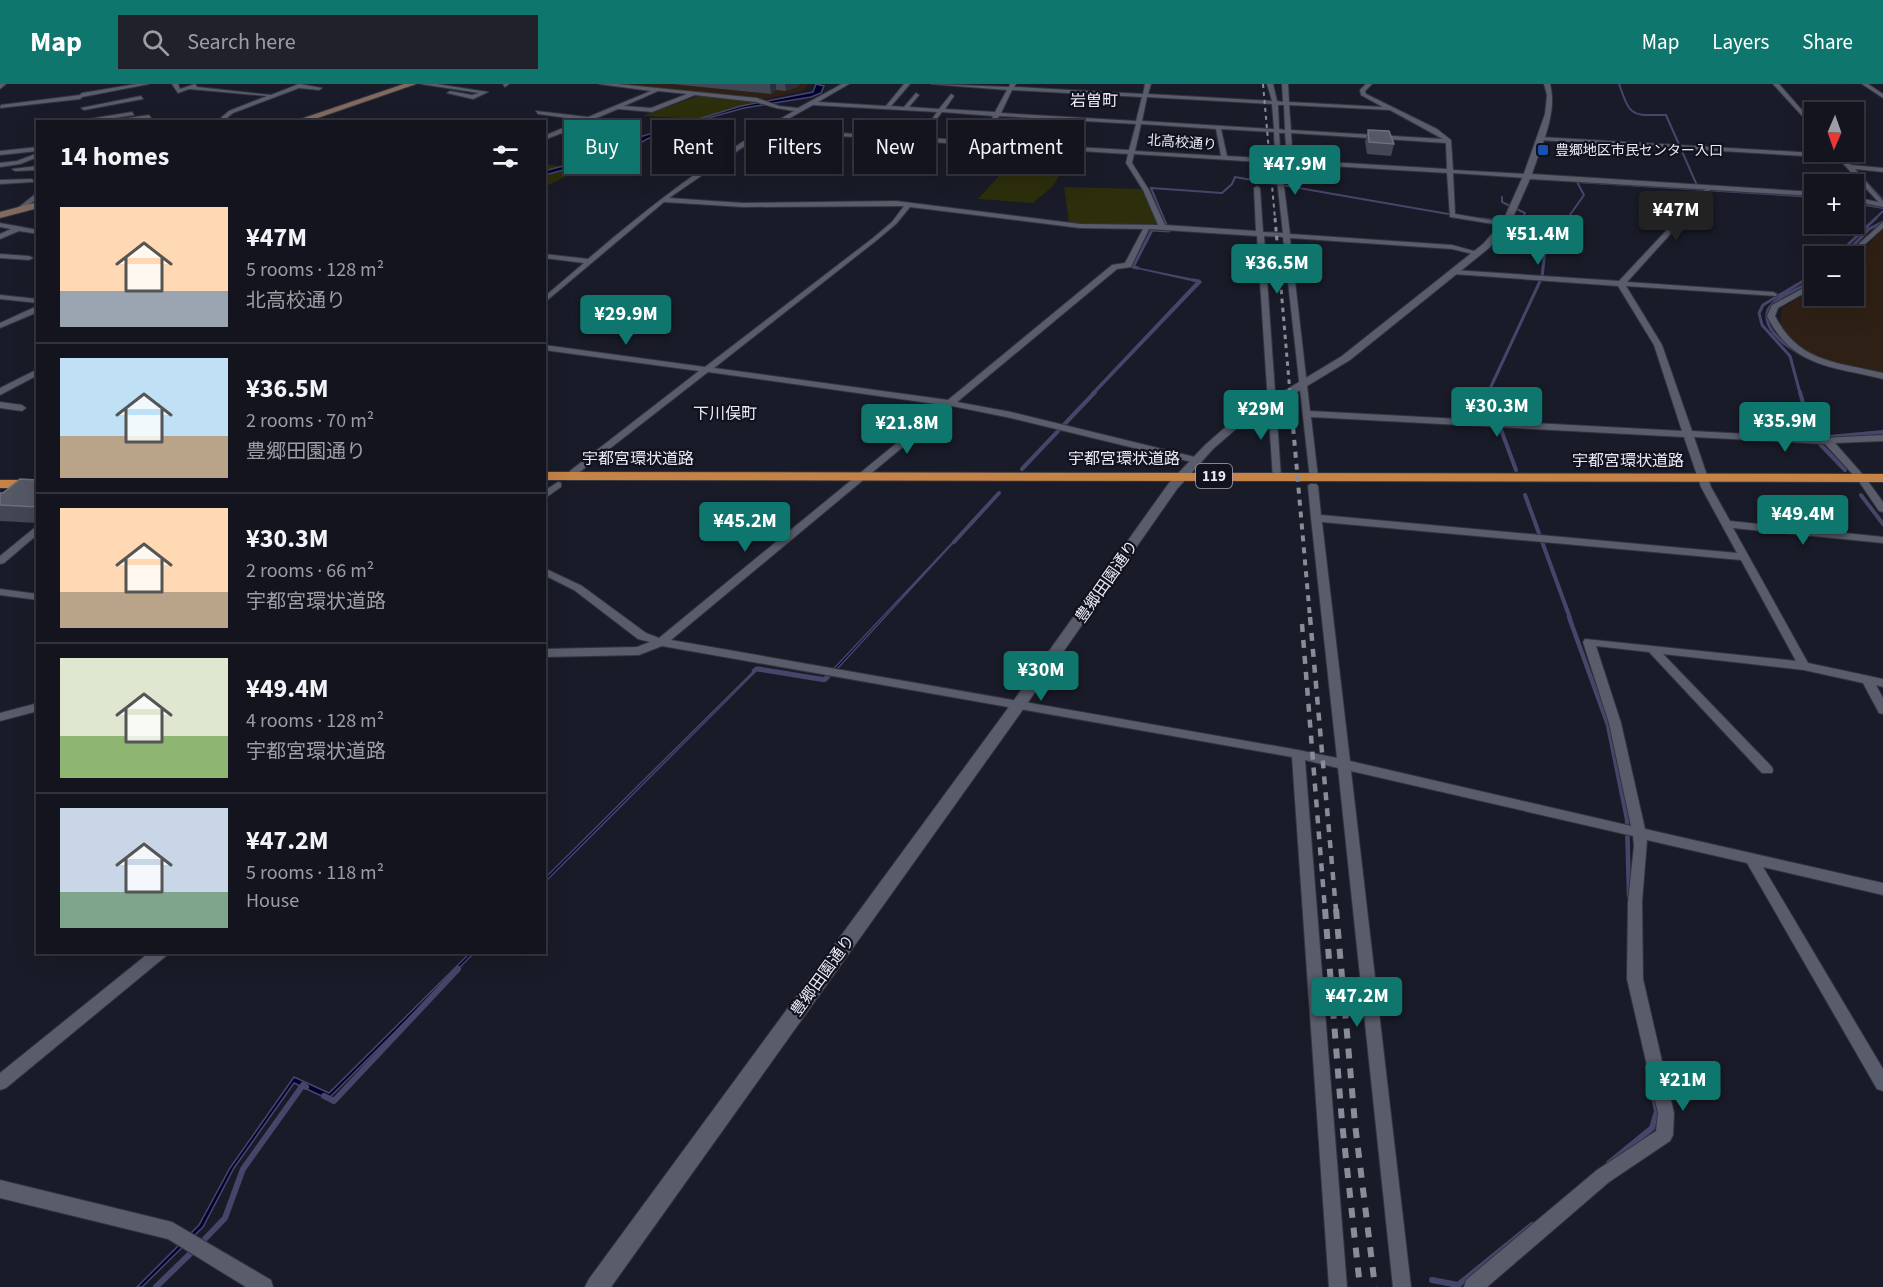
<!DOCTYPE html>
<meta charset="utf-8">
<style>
body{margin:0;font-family:"Source Sans 3","Noto Sans JP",sans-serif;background:#20212b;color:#f1f3f6;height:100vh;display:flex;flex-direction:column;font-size:22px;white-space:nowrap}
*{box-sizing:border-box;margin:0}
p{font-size:20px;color:#9d9ea4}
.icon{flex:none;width:33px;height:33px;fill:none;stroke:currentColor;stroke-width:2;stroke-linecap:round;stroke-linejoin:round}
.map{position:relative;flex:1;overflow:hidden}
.side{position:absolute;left:36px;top:36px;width:510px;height:834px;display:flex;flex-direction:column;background:#13141e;border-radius:0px;box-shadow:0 6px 24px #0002,0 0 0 2px #32333c}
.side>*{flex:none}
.banner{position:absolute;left:564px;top:36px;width:570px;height:54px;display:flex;gap:12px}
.needle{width:39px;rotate:182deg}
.controls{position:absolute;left:1804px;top:18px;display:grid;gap:12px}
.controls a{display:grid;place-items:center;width:60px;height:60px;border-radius:0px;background:#13141e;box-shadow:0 6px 24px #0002,0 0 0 2px #32333c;font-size:30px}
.price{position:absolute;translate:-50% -51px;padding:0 14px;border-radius:6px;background:#0f766e;color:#fff;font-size:20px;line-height:39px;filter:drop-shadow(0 2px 3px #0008)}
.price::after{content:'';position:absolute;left:50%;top:36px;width:18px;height:14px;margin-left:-9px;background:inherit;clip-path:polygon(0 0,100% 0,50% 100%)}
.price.on{background:#222;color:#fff}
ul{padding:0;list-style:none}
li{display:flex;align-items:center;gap:18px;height:150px;padding:0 24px}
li+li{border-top:2px solid #32333c}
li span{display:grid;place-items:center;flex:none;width:168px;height:120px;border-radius:0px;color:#555}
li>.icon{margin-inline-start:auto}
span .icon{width:72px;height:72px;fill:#fffc;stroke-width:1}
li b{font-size:26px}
h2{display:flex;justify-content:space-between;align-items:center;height:72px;padding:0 24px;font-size:26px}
.pill{padding:0 21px;border-radius:0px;background:#13141e;box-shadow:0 6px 24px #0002,0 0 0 2px #32333c;font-size:21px;line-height:54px}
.pill.on{background:#0f766e;color:#fff}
header{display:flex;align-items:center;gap:36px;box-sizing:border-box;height:84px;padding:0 30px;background:#0f766e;color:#fff}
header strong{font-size:28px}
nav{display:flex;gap:33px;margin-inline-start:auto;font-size:21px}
.search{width:420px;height:54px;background:#20212b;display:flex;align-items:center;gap:15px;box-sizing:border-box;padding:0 21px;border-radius:0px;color:#9d9ea4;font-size:22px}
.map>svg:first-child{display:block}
.education{fill:#2e2014}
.green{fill:#2d2e0c}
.water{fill:#000030;stroke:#46466b;stroke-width:1.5}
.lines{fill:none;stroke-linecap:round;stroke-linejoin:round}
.stream-far4{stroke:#46466b;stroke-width:2}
.stream-far3{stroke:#46466b;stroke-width:3}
.stream-far2{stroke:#46466b;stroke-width:4}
.stream-far1{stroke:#46466b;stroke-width:4.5}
.stream{stroke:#46466b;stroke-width:6}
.minor-casing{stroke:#33343e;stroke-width:2}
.tertiary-casing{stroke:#33343e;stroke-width:2}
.secondary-casing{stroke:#33343e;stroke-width:2}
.trunk-casing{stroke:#33343e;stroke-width:2}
.minor{fill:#595c6b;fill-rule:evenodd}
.tertiary{fill:#595c6b;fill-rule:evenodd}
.secondary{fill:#826b5e;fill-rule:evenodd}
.trunk{fill:#c68347;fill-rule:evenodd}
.rail-far4{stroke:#8a8c97;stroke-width:2;stroke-dasharray:4 4;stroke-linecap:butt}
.rail-far3{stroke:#8a8c97;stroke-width:3;stroke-dasharray:4.5 4.5;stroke-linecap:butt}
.rail-far2{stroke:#8a8c97;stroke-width:4;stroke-dasharray:6 6;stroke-linecap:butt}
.rail-far1{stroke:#8a8c97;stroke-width:4.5;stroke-dasharray:8 8;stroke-linecap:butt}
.rail{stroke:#8a8c97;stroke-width:6;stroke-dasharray:10 10;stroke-linecap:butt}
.wall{fill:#434654}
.shaded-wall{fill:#2b2e3b}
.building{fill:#555865;stroke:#6c6f7c;stroke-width:1.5}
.transit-dot{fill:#1a4fb4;stroke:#11121f;stroke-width:2}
.labels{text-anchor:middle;stroke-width:4.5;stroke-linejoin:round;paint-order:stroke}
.far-street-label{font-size:14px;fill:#e9eaf4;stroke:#11121f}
.far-poi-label{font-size:14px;fill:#e9eaf4;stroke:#11121f;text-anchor:start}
.shield{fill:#11121f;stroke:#a8a9b4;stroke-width:1.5}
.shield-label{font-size:15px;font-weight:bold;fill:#e9eaf4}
.far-quarter-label{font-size:16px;fill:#e9eaf4;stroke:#11121f}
.street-label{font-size:16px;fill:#e9eaf4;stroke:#11121f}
</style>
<header>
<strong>Map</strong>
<div class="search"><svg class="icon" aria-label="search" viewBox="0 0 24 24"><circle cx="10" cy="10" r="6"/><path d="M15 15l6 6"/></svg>Search here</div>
<nav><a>Map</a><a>Layers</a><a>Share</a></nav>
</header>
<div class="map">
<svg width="1883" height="1203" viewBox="0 0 1883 1203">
<rect width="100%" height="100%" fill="#191b28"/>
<path class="education" d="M618,0H809L802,7L765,15Z
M1883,145V291L1843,280L1819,277L1796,262L1780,241L1782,224L1815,204V212H1854V175Z"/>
<path class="green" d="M701,11L758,18L699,35L642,32Z
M1067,78L1053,102L1033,119L978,115L1011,79Z
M545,80L580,85L545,103Z
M1064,103L1143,105L1157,141L1116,142L1069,139Z"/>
<path class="water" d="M816,0L824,2L821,9L811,13L744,24L708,34L647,55L622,70L545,91V87L548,86L613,69L643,52L741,22L813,8Z
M1132,183L1200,197L1201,198L1022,385L1199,198Z
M999,409L826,597L758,585L545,798V794L758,583L825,594Z
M470,869H474L328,1015L294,999L234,1084L203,1143L142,1203H137L199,1141L230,1084L294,993L329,1009Z"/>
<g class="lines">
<path class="stream-far4" d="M1619,0C1631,34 1631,31 1666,31L1699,106
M1839,68L1852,82
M1858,89L1883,116
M1502,113V118L1525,129L1522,135
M1854,119L1883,124
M1164,135L1151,104L1222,109L1232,100L1235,93L1454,131
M1567,135L1584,111L1577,98L1815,113
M1875,135L1883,127"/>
<path class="stream-far3" d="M1483,135L1499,137
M1519,140L1522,134
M1547,149L1561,143L1568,134
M1836,172L1876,134
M1843,172L1869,145L1883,138
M1138,184L1133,183L1152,146L1169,147L1163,134
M1815,196C1804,202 1773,214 1768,226C1759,252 1809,277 1828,281
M1093,309L1199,197L1193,196
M1488,309L1542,193L1547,149H1518L1514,146L1519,140L1516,139
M1800,309L1790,272L1762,241L1759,229L1763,221L1815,190"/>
<path class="stream-far2" d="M1487,308L1516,386
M1800,308L1812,352
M1829,353L1883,348
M1819,359L1845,386
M1022,385L1095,308
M1525,411L1570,534
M1861,411L1883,440
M954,458L999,409"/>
<path class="stream-far1" d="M1569,533L1608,641L1627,735L1629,812
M754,587L756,585L824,596L827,593"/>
<path class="stream" d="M324,1012L334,1017L458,885
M1609,1079L1652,1044L1657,1027L1648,983
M201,1159L225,1134L243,1085L303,1001L306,1003
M1432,1196L1458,1201L1532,1141
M156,1203L195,1165"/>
<g class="minor-casing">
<path id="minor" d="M0,0H6L0,5Z
M137,0H149L82,13L80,15L0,24L1,21L80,11L82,9Z
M172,0H178L180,5L195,0L197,3L271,11L299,0L322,4L319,6L299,4L233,29L222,38H216L229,27L267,12L189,5L178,9Z
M421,0H436L488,8L473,15L447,9L450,7L472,11L479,9Z
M503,0H509L505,3Z
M599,0H617L757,14L779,22L798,24L842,0H849L818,18L886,22L904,0H910L891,22L904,23L916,9L919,11L909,23L939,25L951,10L954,12L945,25L995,28L1007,6L931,0L1009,3L1010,0H1016L1014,3L1143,10L1145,0H1151L1148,10L1272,17L1267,0H1273L1277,17L1283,18L1282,0H1288L1289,18L1383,23L1361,11L1360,6L1366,0H1372L1365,7L1366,10L1437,45L1451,56L1453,86L1527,90L1530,92L1527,94L1453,89L1455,130L1508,139V141L1506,142L1450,133L1447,89L1281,79L1290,150L1452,161L1481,169L1477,171L1452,165L1290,154L1310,327L1682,347L1654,261L1618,202L1453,190L1449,188L1453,186L1619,197L1708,102H1712V104L1627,198L1773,208L1777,210L1776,212L1626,202L1662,261L1692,347L1822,354L1883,351V357L1835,359L1864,392L1883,418V428L1879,427L1858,396L1825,360L1694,353L1711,403L1730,437L1883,453V459L1733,444L1808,579L1883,595V603L1876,601L1883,614V630L1879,629L1863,599L1804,586L1663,570L1772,683L1773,686L1772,689H1762L1649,568L1596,562L1621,639L1645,745L1883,799V811L1763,783L1883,985V1007L1877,1005L1747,779L1647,756L1642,818L1643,895L1674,1029L1673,1051L1670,1057L1609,1098L1487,1203H1464L1466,1196L1597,1086L1656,1047L1658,1029L1627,895L1628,818L1634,762L1633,752L1351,687L1411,1203H1393L1338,684L1305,676L1347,1203H1329L1292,673L662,562L639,571L544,573V565L637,563L650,558L638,555L574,506L544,491V484L582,502L646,549L659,554L943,321L708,288L572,394H566V390L699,287L544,266V261L705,283L873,154L892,138L904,122L743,123L664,118L544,219V213L584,179L544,174V170L588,175C652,120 720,68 794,27L776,24L756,18L695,11L652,28L618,25L568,46L612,51L614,54L562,49L544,56V52L582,36L538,30L536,27L588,33L651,7ZM1012,6L1142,13L1136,37L1001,29ZM658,7L687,10L651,24L624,22ZM1147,13L1272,20L1274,45L1142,37ZM813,21L937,28L930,38L933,40L942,28L993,32L980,57L770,45ZM1278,21H1284L1285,46L1279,45ZM1289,21L1390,26L1443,55L1291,46ZM999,32L1136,40L1129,66L985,58ZM1141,40L1216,45L1221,72L1135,67ZM1221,45L1274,48L1275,75L1227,72ZM765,48L891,55L876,77L879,79L897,56L978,61L968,79L971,81L974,79L984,61L1128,70L1126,79L1143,106L1158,141L1080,140L896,117L743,119L669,114ZM1279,49H1285L1287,76L1281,75ZM1291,49L1446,59L1447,85L1293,76ZM1134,70L1275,79L1283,149L1263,148L1260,104L1257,102L1254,104L1256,147L1165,141L1149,106L1132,79ZM910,123L1080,144L1143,145L1125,179L1112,181L948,316L714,284L877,156L896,140ZM1149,145L1257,152L1273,395L1276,396L1281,393L1264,152L1283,153L1310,395L1313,396L1318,393L1311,333L1684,353L1701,403L1737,469L1321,431L1318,402L1316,400H1310L1308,402L1311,434L1337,674L1298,666L671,556L952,322L1011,334L1196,379L1199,378V374L1011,328L957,318L1117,185L1131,183ZM1322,438L1741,476L1796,577L1585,555L1583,558L1609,639L1631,742L1350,677Z
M1773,0H1779L1815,41V46Z
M1862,0H1868L1883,10V14Z
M141,12L143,15L84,26L81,24Z
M132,28L134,31L87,38L83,36Z
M149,31L151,34L125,37L122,35Z
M1540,53L1834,70L1833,68H1839L1851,81L1883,84V88L1855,85L1883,117V123L1838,74L1538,56Z
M38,63V67L0,71V67Z
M38,69V73L20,80L0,83V79L17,77Z
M38,82V86L15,87L12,85Z
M31,95L33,96V98L0,100V96Z
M38,108V114L19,128H15V126Z
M1883,138V144L1852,172H1845Z
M0,139L38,146V150L19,147L0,155V150L11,145L0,143Z
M0,170L29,172L33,174L29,176L0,174Z
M1815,198V203L1778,224L1775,232C1799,279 1837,278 1883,289V295C1832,282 1793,284 1767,232L1772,221Z
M0,211L38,215V219L0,215Z
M35,223H38V228L0,244V239Z
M38,285V291L0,311V304Z
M0,318L22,321L26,324L22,327L0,324Z
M558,398L561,399V403L544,415V407Z
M38,441V450L4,479L0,480V472Z
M0,505L38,510V516L0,511Z
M38,619V627L0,637V629Z
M150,868H168L166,872L6,1004L0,1006V989Z
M0,1096L172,1138L271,1196L273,1203H246L168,1155L0,1114Z"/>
</g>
<g class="tertiary-casing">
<path id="tertiary" d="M1544,0H1550C1558,29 1541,62 1532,90L1815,108V112L1530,95L1510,140L1489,164L1350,276L1236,345L1213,365L1177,405L1024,624L611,1203H585L589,1195L1014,616L1169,399L1205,361L1228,341L1342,272L1483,160L1502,139L1523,92L1545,30L1547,11Z
M1854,113L1883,119V123L1854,117Z"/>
</g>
<g class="secondary-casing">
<path id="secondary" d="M404,0H416L306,38H292Z
M38,118V124L0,134V128Z"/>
</g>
<g class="trunk-casing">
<path id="trunk" d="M544,388L1883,390V398L544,396Z
M0,396H38V404H0Z"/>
</g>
<use href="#minor" class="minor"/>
<use href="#tertiary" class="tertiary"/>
<use href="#secondary" class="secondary"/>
<use href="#trunk" class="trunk"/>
<path class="rail-far4" d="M1263,0L1275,135"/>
<path class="rail-far3" d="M1275,134L1290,309"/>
<path class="rail-far2" d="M1290,308L1310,534"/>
<path class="rail-far1" d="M1310,533L1336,826
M1302,540L1325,826"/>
<path class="rail" d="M1325,825L1342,1038L1360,1203
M1336,825L1355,1040L1375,1203"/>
</g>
<path class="wall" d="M672,0H798L799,2L786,7L776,6L771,10Z
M1368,46L1394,60L1391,72L1367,70L1365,58Z
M38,396V439L0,437V409H3Z"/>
<path class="shaded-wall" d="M770,0H776V6L771,10Z
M785,0H798L799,2L786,7Z"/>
<path class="building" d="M1368,46L1389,47L1394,60L1369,58Z
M20,395L38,396V423L0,421V409H3Z"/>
<rect class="transit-dot" x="1537" y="60" width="12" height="12" rx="3"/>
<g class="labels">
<g class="far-street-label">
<text transform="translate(1182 58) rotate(4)" y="5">北高校通り</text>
</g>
<g class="far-poi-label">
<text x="1555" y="71">豊郷地区市民センター入口</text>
</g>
<rect class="shield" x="1196" y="380" width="36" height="24" rx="4.5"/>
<g class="shield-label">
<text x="1214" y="397">119</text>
</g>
<g class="far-quarter-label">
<text x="1094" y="22">岩曽町</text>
<text x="725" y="335">下川俣町</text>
</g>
<g class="street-label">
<text x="638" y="380">宇都宮環状道路</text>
<text x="1124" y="380">宇都宮環状道路</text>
<text x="1628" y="382">宇都宮環状道路</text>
<text transform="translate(1106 497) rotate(-55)" y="6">豊郷田園通り</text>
<text transform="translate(822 891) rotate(-54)" y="6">豊郷田園通り</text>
</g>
</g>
</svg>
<div class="controls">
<a><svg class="needle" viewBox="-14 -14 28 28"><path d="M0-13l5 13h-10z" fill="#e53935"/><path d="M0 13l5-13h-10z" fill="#9d9ea4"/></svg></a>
<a>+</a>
<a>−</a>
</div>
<b class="price" style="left:1295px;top:112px">¥47.9M</b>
<b class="price on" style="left:1676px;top:158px">¥47M</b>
<b class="price" style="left:1538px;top:182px">¥51.4M</b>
<b class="price" style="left:1277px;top:211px">¥36.5M</b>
<b class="price" style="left:626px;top:262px">¥29.9M</b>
<b class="price" style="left:1497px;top:354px">¥30.3M</b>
<b class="price" style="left:1261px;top:357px">¥29M</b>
<b class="price" style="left:1785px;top:369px">¥35.9M</b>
<b class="price" style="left:907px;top:371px">¥21.8M</b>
<b class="price" style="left:1803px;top:462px">¥49.4M</b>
<b class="price" style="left:745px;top:469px">¥45.2M</b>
<b class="price" style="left:1041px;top:618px">¥30M</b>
<b class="price" style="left:1357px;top:944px">¥47.2M</b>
<b class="price" style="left:1683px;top:1028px">¥21M</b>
<div class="banner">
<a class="pill on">Buy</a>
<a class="pill">Rent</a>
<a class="pill">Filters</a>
<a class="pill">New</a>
<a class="pill">Apartment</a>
</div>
<section class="side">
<h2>14 homes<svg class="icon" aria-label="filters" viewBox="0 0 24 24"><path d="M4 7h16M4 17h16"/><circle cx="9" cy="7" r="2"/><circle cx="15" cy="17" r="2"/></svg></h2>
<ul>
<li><span style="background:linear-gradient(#ffd9b3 70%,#9aa5b1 0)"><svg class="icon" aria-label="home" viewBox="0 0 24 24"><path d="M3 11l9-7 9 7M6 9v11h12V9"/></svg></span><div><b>¥47M</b><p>5 rooms · 128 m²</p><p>北高校通り</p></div></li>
<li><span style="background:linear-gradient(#bfe0f5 65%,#b9a48a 0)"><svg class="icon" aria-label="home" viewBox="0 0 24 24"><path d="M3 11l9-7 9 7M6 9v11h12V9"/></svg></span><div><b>¥36.5M</b><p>2 rooms · 70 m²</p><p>豊郷田園通り</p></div></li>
<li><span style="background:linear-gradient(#ffd9b3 70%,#b9a48a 0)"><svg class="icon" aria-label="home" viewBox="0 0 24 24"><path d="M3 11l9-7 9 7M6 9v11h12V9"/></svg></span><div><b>¥30.3M</b><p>2 rooms · 66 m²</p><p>宇都宮環状道路</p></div></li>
<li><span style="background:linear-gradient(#dfe7d0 65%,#8fb573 0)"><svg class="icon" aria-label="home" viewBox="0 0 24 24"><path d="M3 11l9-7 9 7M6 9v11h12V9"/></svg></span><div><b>¥49.4M</b><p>4 rooms · 128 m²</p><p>宇都宮環状道路</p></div></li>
<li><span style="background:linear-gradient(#c9d6e8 70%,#7fa58c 0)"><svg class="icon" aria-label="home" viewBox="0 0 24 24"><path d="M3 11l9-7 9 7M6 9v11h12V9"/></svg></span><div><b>¥47.2M</b><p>5 rooms · 118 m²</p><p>House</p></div></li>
</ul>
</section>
</div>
